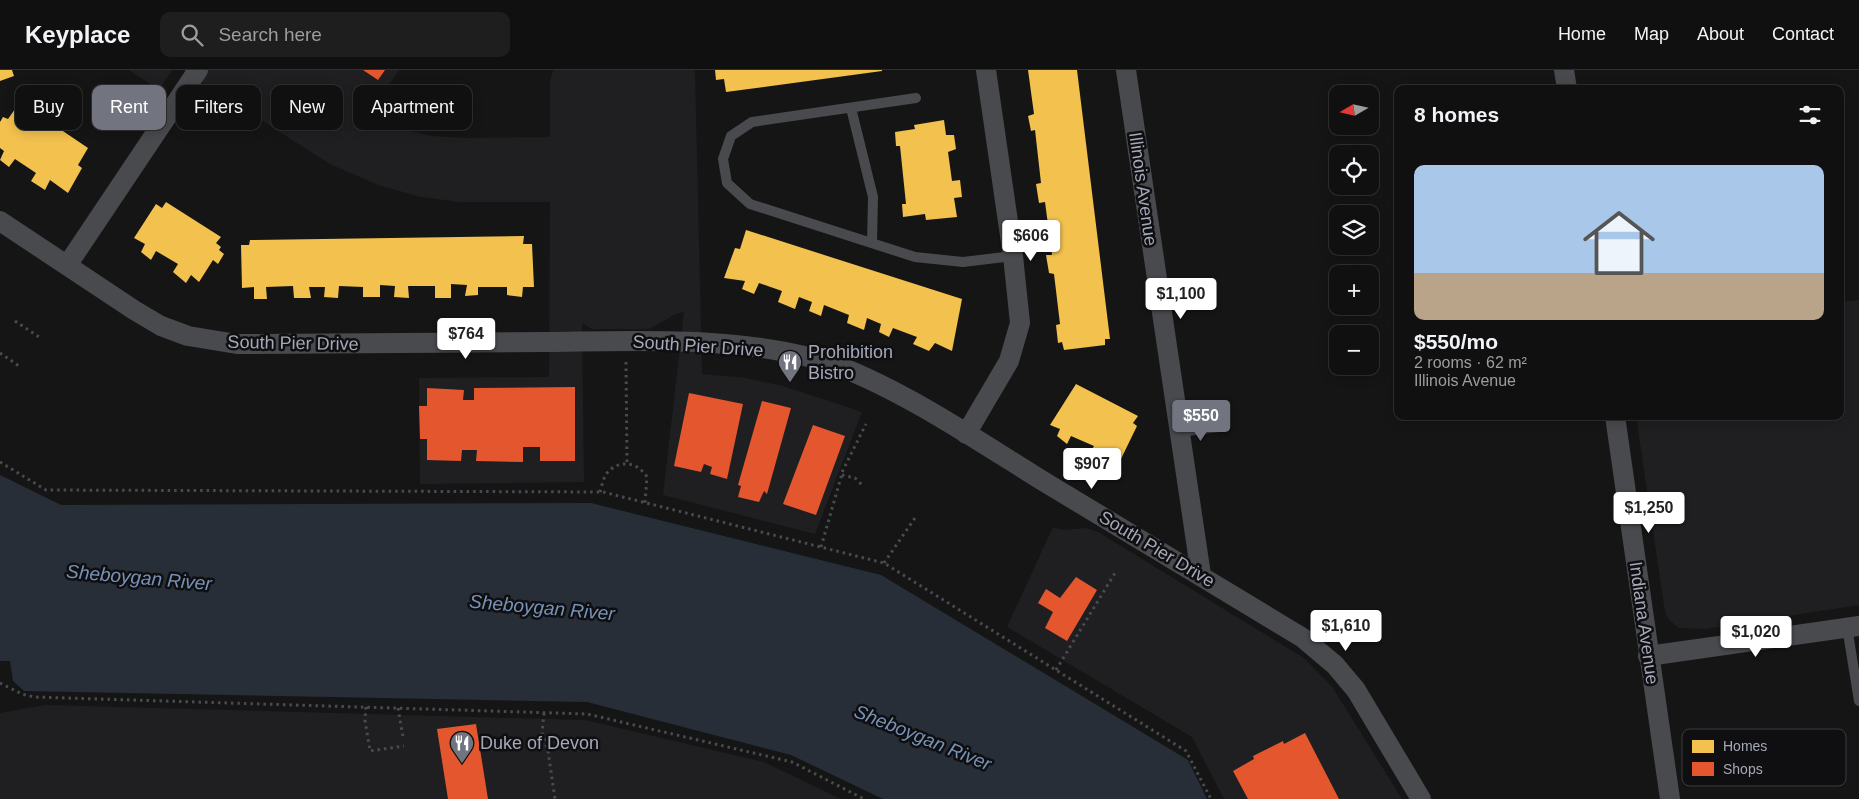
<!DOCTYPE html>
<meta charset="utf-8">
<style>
body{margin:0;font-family:Helvetica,sans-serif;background:#1e1e1e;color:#f1f3f6;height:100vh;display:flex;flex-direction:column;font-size:19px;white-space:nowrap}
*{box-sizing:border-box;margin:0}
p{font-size:16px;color:#9c9d9f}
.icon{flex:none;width:28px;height:28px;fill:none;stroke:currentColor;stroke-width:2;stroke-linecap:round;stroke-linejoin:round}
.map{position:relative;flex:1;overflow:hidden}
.side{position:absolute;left:1394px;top:15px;width:450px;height:335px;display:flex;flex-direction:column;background:#101010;border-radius:10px;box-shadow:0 2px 12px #0003,0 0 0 1px #303030}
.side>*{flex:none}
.banner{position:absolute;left:15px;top:15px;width:475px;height:45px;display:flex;gap:10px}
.needle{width:32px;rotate:261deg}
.buttons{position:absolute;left:1329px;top:15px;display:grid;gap:10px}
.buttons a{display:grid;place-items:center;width:50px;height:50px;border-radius:10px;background:#101010;box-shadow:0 2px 12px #0003,0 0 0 1px #303030;font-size:25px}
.price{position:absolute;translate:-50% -42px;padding:0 11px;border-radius:5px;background:#fff;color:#222;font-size:16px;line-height:32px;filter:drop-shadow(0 1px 2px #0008)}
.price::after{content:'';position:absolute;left:50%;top:30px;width:15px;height:11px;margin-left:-8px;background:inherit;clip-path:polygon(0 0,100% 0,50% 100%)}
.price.active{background:#72757f;color:#fff}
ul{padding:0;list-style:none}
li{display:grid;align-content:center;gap:10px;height:265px;padding:0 20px}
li+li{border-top:1px solid #303030}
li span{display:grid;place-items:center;height:155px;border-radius:10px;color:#555}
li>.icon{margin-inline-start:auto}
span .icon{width:90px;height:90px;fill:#fffc;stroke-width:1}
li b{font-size:21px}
h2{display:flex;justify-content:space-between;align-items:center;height:60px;padding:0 20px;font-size:21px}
.pill{padding:0 18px;border-radius:10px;background:#101010;box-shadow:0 2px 12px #0003,0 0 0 1px #303030;font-size:18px;line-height:45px}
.pill.active{background:#72757f;color:#fff}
header{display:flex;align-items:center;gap:30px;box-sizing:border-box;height:70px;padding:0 25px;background:#101010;border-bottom:1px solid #303030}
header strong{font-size:24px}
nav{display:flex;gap:28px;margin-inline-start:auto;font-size:18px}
.search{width:350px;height:45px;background:#1e1e1e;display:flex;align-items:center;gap:12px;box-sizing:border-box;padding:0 18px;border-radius:10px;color:#9c9d9f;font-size:19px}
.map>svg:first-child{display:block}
.built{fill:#1f1f21}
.water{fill:#272e38}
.homes{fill:#f2c14e}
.shops{fill:#e4572e}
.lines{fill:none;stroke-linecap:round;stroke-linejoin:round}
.path{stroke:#4a4b50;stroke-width:3;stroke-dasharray:2.5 4;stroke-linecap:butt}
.service{stroke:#494a4e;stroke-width:10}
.minor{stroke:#494a4e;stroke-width:20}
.labels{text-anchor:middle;stroke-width:5;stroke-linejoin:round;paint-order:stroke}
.street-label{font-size:18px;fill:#a4a8b8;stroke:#0f0f11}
.poi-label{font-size:18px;fill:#a4a8b8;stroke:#0f0f11;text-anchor:start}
.water-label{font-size:19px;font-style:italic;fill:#7792b7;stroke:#0f0f11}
.key{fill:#0f0f11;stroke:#3c3d43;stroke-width:1}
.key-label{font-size:14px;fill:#a4a8b8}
</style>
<header>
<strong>Keyplace</strong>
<div class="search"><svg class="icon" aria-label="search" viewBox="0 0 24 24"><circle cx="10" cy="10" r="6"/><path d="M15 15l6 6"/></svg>Search here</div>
<nav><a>Home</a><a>Map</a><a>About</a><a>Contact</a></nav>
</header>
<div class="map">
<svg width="1859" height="729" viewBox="0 0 1859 729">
<rect width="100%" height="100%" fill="#151515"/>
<path class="built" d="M129,0H172L159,20Z
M183,0H399L370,43L403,59L432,66L463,68L550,67V12L553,0H695L702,304L746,308L783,316L862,342L815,464L663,425L684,242L676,244L649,259H592L582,253L584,412L420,414L419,308L549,307L550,132H460L421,127L378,115L330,94Z
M1859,230V535L1705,559L1679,558L1669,550L1665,542L1636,346H1840V232Z
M1053,457L1063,460L1086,458L1098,462L1304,588L1333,618L1402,729H1224L1192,667L1007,557Z
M46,635L585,650L764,692L841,729H0V643Z"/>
<path class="water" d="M0,405L61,435L591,433L881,505L1188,690L1207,729H883L791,685L587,632L24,621L13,611L10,591H0Z"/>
<path class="homes" d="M0,0H12L14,6L0,11Z
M715,0H882V1L726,22L724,9L716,10Z
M1028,0H1077L1110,269H1105V275L1064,280L1062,272L1058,273L1056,255L1060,254L1054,204L1049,203L1046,185H1052L1045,132L1039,133L1036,114L1041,113L1035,60L1031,61L1028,46L1034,44Z
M20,32L88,78L78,95L82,98L68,123L50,110L45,120L31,111L36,103L15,89L9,97L0,90L4,81L0,78V52L3,47L8,49Z
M944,50L946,65H954L956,79L948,82L952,111L960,110L962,127L954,128L957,147L926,150L925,144L903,147L902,134H906L900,76H896L895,62L915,59L914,55Z
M166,132L221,167L216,173L221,177L219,180L224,184L218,194L213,190L199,212L191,205L186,213L173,202L178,194L156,181L151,190L141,182L145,174L134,168L156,134L162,138Z
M746,160L962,229L952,281L935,273L929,281L913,274L917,267L893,258L889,267L879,262L881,254L867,248L864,260L847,253L849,245L824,235L821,246L809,241L812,232L799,227L795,239L778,232L782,221L759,213L754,224L742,219L745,211L724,208L735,178L740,179Z
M524,166L523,174H532L534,217H523L522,227L507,225V217H478V225L465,226L467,215L451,214V228H435V216H408L409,228L394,227L395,216L380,215V227H363V217L339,216L338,228L324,227L325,217H309L311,228H294L293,216L266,217L267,229H254V217L242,218L241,175H249L250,170Z
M1076,314L1138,346L1133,353L1137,356L1119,393L1109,387L1102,397L1087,387L1094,376L1071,366L1067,374L1057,366L1060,359L1050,355Z"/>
<path class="shops" d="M363,0H385L378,10Z
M575,317V391H540V377H523V392L476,391L477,380H462L461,391L427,390V369H420L419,336H427V318L464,320L463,330H474V318Z
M689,323L743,334L727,409L710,404L712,397L704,394L701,402L674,396Z
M762,331L791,338L767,424L764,421L759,432L738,427L741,416L738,415Z
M813,355L845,366L816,445L783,434Z
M1076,507L1097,520L1067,571L1045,558L1053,542L1038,533L1046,519L1060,528Z
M476,654L488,729H448L437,659Z
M1305,663L1339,729H1248L1233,701L1254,689L1253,686L1283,671L1284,674Z"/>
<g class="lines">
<path class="path" d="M15,251L39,267
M0,283L19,296
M626,292L627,393
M0,392L46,420L603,422L884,493L1186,681L1211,729
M842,405L855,408L862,415
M600,422C602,416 603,408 607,403C619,389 638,392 647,407L645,433
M821,477L843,400L866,354
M884,493L915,448
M1056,600L1115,503
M0,613L22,624L34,627L587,644L792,692L864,729
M366,637L365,650L370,681L404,676
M398,638L403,667
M544,643L542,663L548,681L555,729"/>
<path class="service" d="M916,28L752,52L731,66L723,89L727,113L750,134L915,187L963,192L1013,186
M851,38L873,127L872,173
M1847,557L1859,631"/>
<path class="minor" d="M1126,0L1201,505
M1564,0L1567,19
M0,151L134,240L161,256L188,266L237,274C341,274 444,273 547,272C638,271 752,265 838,296C904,321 977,370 1038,408C1126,462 1215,514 1303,568L1335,595L1356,620L1421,729
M68,194L198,0
M1615,346L1670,729
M1179,357L1218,352
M966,364L1009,291L1020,253L1013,186L986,0
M1648,586L1859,556"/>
</g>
<defs>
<g id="restaurant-pin" transform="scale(1.25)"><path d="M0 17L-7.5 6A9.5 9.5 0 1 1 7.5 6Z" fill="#72757f" stroke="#0f0f11"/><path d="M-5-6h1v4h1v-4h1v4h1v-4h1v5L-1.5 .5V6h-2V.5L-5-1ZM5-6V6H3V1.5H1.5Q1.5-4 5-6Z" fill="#fff"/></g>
</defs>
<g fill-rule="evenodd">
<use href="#restaurant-pin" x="790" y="292"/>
<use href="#restaurant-pin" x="462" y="673"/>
</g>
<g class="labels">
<g class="street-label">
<text transform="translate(1143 119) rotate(82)" y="6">Illinois Avenue</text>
<text transform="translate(293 273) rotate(1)" y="6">South Pier Drive</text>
<text transform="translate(698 276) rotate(4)" y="6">South Pier Drive</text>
<text transform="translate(1157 479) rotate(31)" y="6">South Pier Drive</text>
<text transform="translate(1644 553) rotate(82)" y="6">Indiana Avenue</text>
</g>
<g class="poi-label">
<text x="808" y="288">Prohibition<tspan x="808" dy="21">Bistro</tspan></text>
<text x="480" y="679">Duke of Devon</text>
</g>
<g class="water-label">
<text transform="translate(139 507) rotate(5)" y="7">Sheboygan River</text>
<text transform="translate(542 537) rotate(5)" y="7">Sheboygan River</text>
<text transform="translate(923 667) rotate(22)" y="7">Sheboygan River</text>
</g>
</g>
<rect x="1682" y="659" width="164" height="57" rx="8" class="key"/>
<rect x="1692" y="670" width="22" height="13" fill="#f2c14e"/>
<rect x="1692" y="692" width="22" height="14" fill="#e4572e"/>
<g class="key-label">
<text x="1723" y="681">Homes</text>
<text x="1723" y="704">Shops</text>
</g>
</svg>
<div class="buttons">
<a><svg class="needle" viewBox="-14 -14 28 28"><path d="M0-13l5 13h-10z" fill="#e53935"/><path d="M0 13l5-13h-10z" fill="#9c9d9f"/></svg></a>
<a><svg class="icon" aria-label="locate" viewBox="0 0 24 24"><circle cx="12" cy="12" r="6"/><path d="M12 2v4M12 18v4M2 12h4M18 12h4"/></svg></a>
<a><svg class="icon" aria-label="layers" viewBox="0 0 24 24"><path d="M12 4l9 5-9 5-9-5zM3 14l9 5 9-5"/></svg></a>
<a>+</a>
<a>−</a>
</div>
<b class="price" style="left:1031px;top:192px">$606</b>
<b class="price" style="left:1181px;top:250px">$1,100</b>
<b class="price" style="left:466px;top:290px">$764</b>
<b class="price active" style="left:1201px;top:372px">$550</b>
<b class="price" style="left:1092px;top:420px">$907</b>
<b class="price" style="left:1649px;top:464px">$1,250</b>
<b class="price" style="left:1346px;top:582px">$1,610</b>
<b class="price" style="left:1756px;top:588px">$1,020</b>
<div class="banner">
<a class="pill">Buy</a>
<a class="pill active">Rent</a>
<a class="pill">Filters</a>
<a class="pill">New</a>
<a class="pill">Apartment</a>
</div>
<section class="side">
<h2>8 homes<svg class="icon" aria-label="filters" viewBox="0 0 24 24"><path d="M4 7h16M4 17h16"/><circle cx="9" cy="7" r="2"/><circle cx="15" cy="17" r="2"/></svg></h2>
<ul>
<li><span style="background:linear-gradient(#a9c7e8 70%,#b9a48a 0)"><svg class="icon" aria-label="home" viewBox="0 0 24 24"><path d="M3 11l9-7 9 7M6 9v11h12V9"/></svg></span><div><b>$550/mo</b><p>2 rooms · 62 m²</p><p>Illinois Avenue</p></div></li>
</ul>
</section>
</div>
